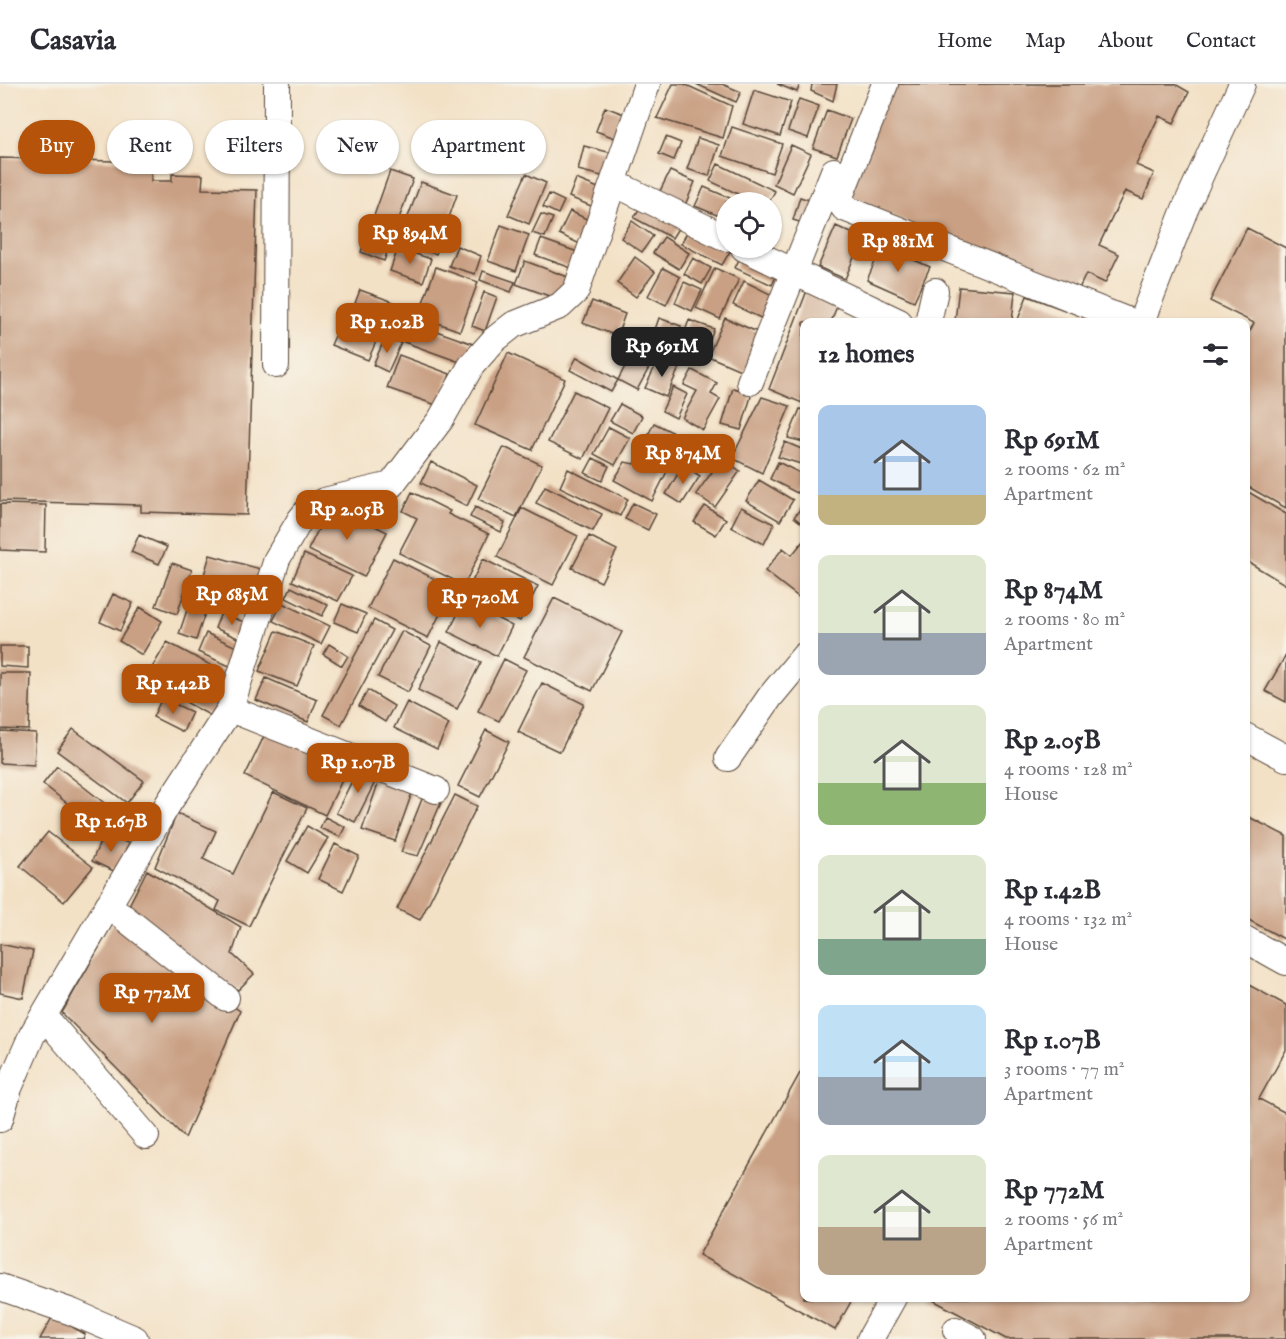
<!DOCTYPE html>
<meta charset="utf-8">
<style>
body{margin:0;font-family:"IM FELL English",serif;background:#f7f7f7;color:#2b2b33;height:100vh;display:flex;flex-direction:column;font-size:22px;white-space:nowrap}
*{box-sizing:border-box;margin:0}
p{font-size:20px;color:#7c7c81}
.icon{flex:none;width:33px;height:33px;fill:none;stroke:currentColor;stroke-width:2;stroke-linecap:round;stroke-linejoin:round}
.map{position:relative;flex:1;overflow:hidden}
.drawer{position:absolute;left:800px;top:234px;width:450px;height:984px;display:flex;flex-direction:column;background:#fff;border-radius:12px;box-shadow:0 2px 4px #0004}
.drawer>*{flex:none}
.top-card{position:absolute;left:18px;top:36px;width:570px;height:54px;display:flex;gap:12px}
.controls{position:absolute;left:716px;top:108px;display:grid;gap:12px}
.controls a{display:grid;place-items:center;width:66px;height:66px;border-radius:50%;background:#fff;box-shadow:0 2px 4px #0004;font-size:30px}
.price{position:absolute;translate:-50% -51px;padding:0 14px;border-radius:12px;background:#b45309;color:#fff;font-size:20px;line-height:39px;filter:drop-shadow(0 2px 3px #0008)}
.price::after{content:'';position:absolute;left:50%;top:36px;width:18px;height:14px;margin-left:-9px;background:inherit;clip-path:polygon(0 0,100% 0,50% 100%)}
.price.on{background:#222;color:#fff}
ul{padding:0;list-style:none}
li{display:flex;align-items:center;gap:18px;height:150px;padding:0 18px}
li span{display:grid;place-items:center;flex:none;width:168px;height:120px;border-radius:12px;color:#555}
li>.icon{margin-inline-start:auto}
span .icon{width:72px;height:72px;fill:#fffc;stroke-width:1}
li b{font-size:26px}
h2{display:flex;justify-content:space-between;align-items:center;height:72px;padding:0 18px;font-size:26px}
.chip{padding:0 21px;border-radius:27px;background:#fff;box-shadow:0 2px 4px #0004;font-size:21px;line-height:54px}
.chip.on{background:#b45309;color:#fff}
header{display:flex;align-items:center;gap:36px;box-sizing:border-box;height:84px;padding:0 30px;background:#fff;border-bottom:2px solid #e1e1e2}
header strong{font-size:28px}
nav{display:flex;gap:33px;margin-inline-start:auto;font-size:21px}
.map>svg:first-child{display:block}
.building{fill:#c9a084}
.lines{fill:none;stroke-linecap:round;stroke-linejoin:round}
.minor-casing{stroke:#574537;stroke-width:28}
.minor{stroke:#fff;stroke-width:26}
</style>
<header>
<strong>Casavia</strong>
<nav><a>Home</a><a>Map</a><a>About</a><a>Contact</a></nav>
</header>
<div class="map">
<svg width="1286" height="1255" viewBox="0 0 1286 1255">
<rect width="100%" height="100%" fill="#f7f3e8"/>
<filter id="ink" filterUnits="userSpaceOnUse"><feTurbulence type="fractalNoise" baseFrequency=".0167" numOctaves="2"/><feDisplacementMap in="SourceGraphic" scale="12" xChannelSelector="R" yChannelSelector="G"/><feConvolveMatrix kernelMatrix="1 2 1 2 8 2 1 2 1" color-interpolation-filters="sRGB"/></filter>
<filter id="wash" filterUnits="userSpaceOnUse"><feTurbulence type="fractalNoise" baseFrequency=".008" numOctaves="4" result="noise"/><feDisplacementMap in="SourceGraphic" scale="24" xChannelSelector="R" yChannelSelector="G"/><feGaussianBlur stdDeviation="1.35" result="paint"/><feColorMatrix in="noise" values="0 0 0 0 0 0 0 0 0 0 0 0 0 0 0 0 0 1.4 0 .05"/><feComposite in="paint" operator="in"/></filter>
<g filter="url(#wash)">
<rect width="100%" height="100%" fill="#f3e1c6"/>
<g id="blocks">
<path class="building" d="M673,0H684L732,22L723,54L657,34Z
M696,0H722L741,8L736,18Z
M777,0H800L797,8Z
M812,0H837L833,17L811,7Z
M892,0H1175L1189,8L1174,39L1159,32L1136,81L1154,89L1143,115L1125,107L1099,161L1119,170L1105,199L1086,190L1074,215L847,111Z
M754,6L791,18L780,52L743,40Z
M799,15L819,22L808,54L788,47Z
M605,23L632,33L623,57L596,47Z
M827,26L851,35L837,72L813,64Z
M732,43L782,60L772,89L722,72Z
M666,53L681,59L674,76L659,70Z
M698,54L719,61L709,92L687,85Z
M791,61L811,70L793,109L774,100Z
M584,62L620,71L613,95L578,86Z
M0,74L151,78V97H172V90L203,91L202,105L257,106L247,431L141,428V421L0,417Z
M718,80L775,107L769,118H755L710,97Z
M390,87L413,95L384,177L361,168Z
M670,87L695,98L685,121L659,109Z
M526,90L546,99L529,140L508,131Z
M576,95L608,108L601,126L569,113Z
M421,98L457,111L436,170L399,157Z
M704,103L732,115L731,118H726L724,134L695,122Z
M549,110L564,117L558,130L543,123Z
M800,113L818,119L812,142L793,136Z
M643,118L682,138L672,154L634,134Z
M570,127L595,139L584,162L559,150Z
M541,130L553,134L545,153L532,149Z
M632,137L653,152L642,168L621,154Z
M501,141L529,151L516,187L488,177Z
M691,141L732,164L722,181L681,160Z
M836,142L862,154L845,195L818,183Z
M1247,144L1286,164V424L1245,401V256L1254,239L1210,217Z
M664,153L689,169L679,185L653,169Z
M541,155L583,170L577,186L535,171Z
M457,162L481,172L475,190L449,182Z
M882,162L930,183L914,217L867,196Z
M398,164L431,175L423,198L390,187Z
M743,167L780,183L772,201L735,184Z
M635,173L655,188L636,213L617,199Z
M693,174L711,184L702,200L684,190Z
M525,177L568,193L560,216L516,200Z
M436,183L478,198L460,247L418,232Z
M663,184L680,193L666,221L648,212Z
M715,184L739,195L720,235L696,224Z
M483,187L515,198L511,208L480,196Z
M744,197L778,214L767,237L733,221Z
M684,198L702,206L692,227L675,219Z
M959,203L1015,208L1012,238L955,237Z
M808,204L840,214L831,238H804L802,319L769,305Z
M360,206L402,221L396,237L354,222Z
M484,208L497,213L485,247L472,242Z
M1027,212L1097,238H1017Z
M592,217L625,230L617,252L583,239Z
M345,229L382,244L368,276L331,261Z
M854,231L873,238H851Z
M659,234L681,242L671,267L650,260Z
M725,234L762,250L745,288L708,272Z
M689,236L714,245L700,282L676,273Z
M411,238L476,261L468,281L404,258Z
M386,252L401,259L388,288L373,281Z
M508,269L565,295L532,366L475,341Z
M632,269L651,280L637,306L618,296Z
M399,271L450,290L439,322L387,304Z
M577,273L618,296L611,308L570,286Z
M659,274L679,284L666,313L645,304Z
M692,286L717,299L711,310L720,315L703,346L682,334L697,307L684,301Z
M673,303L687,310L676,334L662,327Z
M733,304L752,309L741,346L722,341Z
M574,307L608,324L583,375L548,358Z
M762,313L790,322L762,389L732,374Z
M620,320L642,332L633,349L610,337Z
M800,325L804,326V358L788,354Z
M654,339L684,354L652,417L614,396L625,378L634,380Z
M609,343L630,354L615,381L594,370Z
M785,358L804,366V381L778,373Z
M504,363L542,381L516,433L478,415Z
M593,374L609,382L602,397L585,389Z
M722,374L740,387L715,423L696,410Z
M431,378L477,401L467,422L421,399Z
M778,378L804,391L797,409L770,395Z
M683,381L700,392L682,420L666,410Z
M568,385L628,415L620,432L560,403Z
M759,396L793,416L780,437L746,417Z
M545,402L602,430L593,447L536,419Z
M1245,406L1286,430V501L1245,476Z
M412,408L450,427L448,430L489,450L464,501L399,469L417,434L403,427Z
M633,419L656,430L648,446L625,435Z
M0,420L46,421L45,468L0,466Z
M331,420L387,448L364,493L308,466Z
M804,420V441L794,433Z
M705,422L726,435L716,451L694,438Z
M475,423L505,438L501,448L470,433Z
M741,423L774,440L764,460L731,443Z
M522,424L578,452L553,501L497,473Z
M139,451L167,463L159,480L131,468Z
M589,452L617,466L601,498L572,484Z
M804,456V511L801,515L765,487L783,464L792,471Z
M304,470L352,492L338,517L292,497Z
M210,471L264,486L251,530L197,514Z
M393,474L453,504L428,554L368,524Z
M483,475L538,502L520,537L466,510Z
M172,479L192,486L177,530L156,522Z
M291,503L328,521L322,532L286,514Z
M113,510L133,519L120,547L100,538Z
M554,514L622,548L592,607L524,573Z
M464,517L512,542L497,572L449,548Z
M282,519L330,542L321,560L273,537Z
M189,520L206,526L196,556L179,550Z
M342,520L366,530L358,548L334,538Z
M140,523L162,537L142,571L119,557Z
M221,529L249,540L242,556L215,544Z
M374,536L392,546L341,641L323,631Z
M276,547L314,562L297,602L259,587Z
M402,547L431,562L408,608L378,593Z
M206,549L243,566L234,584L198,568Z
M167,558L235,594L213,633L145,596Z
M441,558L481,578L457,625L418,606Z
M329,560L348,572L342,582L323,570Z
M0,562H28V584L0,582Z
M1286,571V618L1265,607Z
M504,575L526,586L499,637L478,627Z
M0,589H31L29,646L0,645Z
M266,594L317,616L308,638L256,616Z
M542,599L584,620L560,668L518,648Z
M368,606L394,622L385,638L359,622Z
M162,614L192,628L183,648L153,633Z
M407,618L449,640L437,665L394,644Z
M73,645L144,697L127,719L57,667Z
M267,646L348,684L325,731L245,692Z
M486,646L509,658L480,713L458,702Z
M0,647L36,649L34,681L0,679Z
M360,681L379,690L355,738L336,729Z
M57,682L112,725L97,743L43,700Z
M380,694L413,706L395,757L362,746Z
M426,705L444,712L418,772L401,768Z
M273,708L307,724L249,842L216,826L220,817L155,783L177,729L216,747L203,775L233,790Z
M455,711L477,722L420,836L397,825Z
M1245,731L1286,752V856L1245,834Z
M325,733L345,743L340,753L320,744Z
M307,742L328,754L307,789L287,777Z
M48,748L93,783L64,818L20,782Z
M104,749L130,760L118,789L92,777Z
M335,760L359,772L343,807L318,795Z
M147,786L241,843L232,870L254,890L238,906L125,829Z
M113,839L240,927L185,1054L62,929Z
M0,860L33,867L23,914L0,909Z
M1245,899L1286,921V966L1259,1015L1286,1029V1255H1006L929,1214H1245Z
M804,982V1214H853L835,1246L699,1171Z
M53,1232L85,1250L83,1255H40Z"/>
</g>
</g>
<g filter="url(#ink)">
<use href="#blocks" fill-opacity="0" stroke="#574537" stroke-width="1.5"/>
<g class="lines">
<g class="minor-casing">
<path id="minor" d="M885,0L839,115L844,124L1131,238
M614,99L726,154
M744,164L899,238
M928,238L935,207
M1141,238L1185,125L1242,0
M276,281L277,0
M750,298L834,87
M230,625L436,706
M1245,652L1286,674
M728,674L770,613L804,572
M108,821L226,914
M1245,855L1286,878
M44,932L146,1052
M0,1035L9,1004L32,951L168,720L230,625L277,475L300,436L308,426L324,417L391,401L441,335L471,282L494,256L513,241L560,222L576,207L647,0
M0,1203L72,1228L135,1255
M956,1246L973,1255
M870,1255L893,1214"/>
</g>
<use href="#minor" class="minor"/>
</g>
</g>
</svg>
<div class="controls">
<a><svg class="icon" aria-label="locate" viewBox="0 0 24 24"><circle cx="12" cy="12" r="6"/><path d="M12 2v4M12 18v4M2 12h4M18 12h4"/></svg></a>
</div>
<b class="price" style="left:410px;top:181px">Rp 894M</b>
<b class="price" style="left:898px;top:189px">Rp 881M</b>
<b class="price" style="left:387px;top:270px">Rp 1.02B</b>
<b class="price on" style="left:662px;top:294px">Rp 691M</b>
<b class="price" style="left:683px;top:401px">Rp 874M</b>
<b class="price" style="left:347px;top:457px">Rp 2.05B</b>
<b class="price" style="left:232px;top:542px">Rp 685M</b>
<b class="price" style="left:480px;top:545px">Rp 720M</b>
<b class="price" style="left:173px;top:631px">Rp 1.42B</b>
<b class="price" style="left:358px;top:710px">Rp 1.07B</b>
<b class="price" style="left:111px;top:769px">Rp 1.67B</b>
<b class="price" style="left:152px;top:940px">Rp 772M</b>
<div class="top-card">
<a class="chip on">Buy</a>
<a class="chip">Rent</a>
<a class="chip">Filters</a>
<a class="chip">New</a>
<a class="chip">Apartment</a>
</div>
<section class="drawer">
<h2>12 homes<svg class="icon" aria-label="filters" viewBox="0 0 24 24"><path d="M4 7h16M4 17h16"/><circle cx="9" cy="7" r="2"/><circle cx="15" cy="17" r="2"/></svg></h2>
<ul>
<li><span style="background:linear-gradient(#a9c7e8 75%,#c2b280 0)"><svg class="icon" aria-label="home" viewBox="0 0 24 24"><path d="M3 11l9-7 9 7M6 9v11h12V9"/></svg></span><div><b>Rp 691M</b><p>2 rooms · 62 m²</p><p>Apartment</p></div></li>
<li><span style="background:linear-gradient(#dfe7d0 65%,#9aa5b1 0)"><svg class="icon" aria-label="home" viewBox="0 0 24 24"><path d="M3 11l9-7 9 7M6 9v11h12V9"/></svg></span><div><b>Rp 874M</b><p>2 rooms · 80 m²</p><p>Apartment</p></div></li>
<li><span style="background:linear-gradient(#dfe7d0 65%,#8fb573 0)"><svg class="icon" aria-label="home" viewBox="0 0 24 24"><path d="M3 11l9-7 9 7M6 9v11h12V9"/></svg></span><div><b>Rp 2.05B</b><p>4 rooms · 128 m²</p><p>House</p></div></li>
<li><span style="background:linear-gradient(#dfe7d0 70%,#7fa58c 0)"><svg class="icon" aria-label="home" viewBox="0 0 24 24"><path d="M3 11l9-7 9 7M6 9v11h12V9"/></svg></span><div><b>Rp 1.42B</b><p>4 rooms · 132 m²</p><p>House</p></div></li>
<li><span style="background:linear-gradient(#bfe0f5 60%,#9aa5b1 0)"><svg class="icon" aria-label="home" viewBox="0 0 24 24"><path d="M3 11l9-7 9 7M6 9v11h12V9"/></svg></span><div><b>Rp 1.07B</b><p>3 rooms · 77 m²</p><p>Apartment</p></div></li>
<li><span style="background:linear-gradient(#dfe7d0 60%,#b9a48a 0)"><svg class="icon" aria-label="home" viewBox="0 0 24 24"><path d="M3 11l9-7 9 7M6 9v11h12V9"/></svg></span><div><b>Rp 772M</b><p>2 rooms · 56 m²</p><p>Apartment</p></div></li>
</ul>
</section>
</div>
